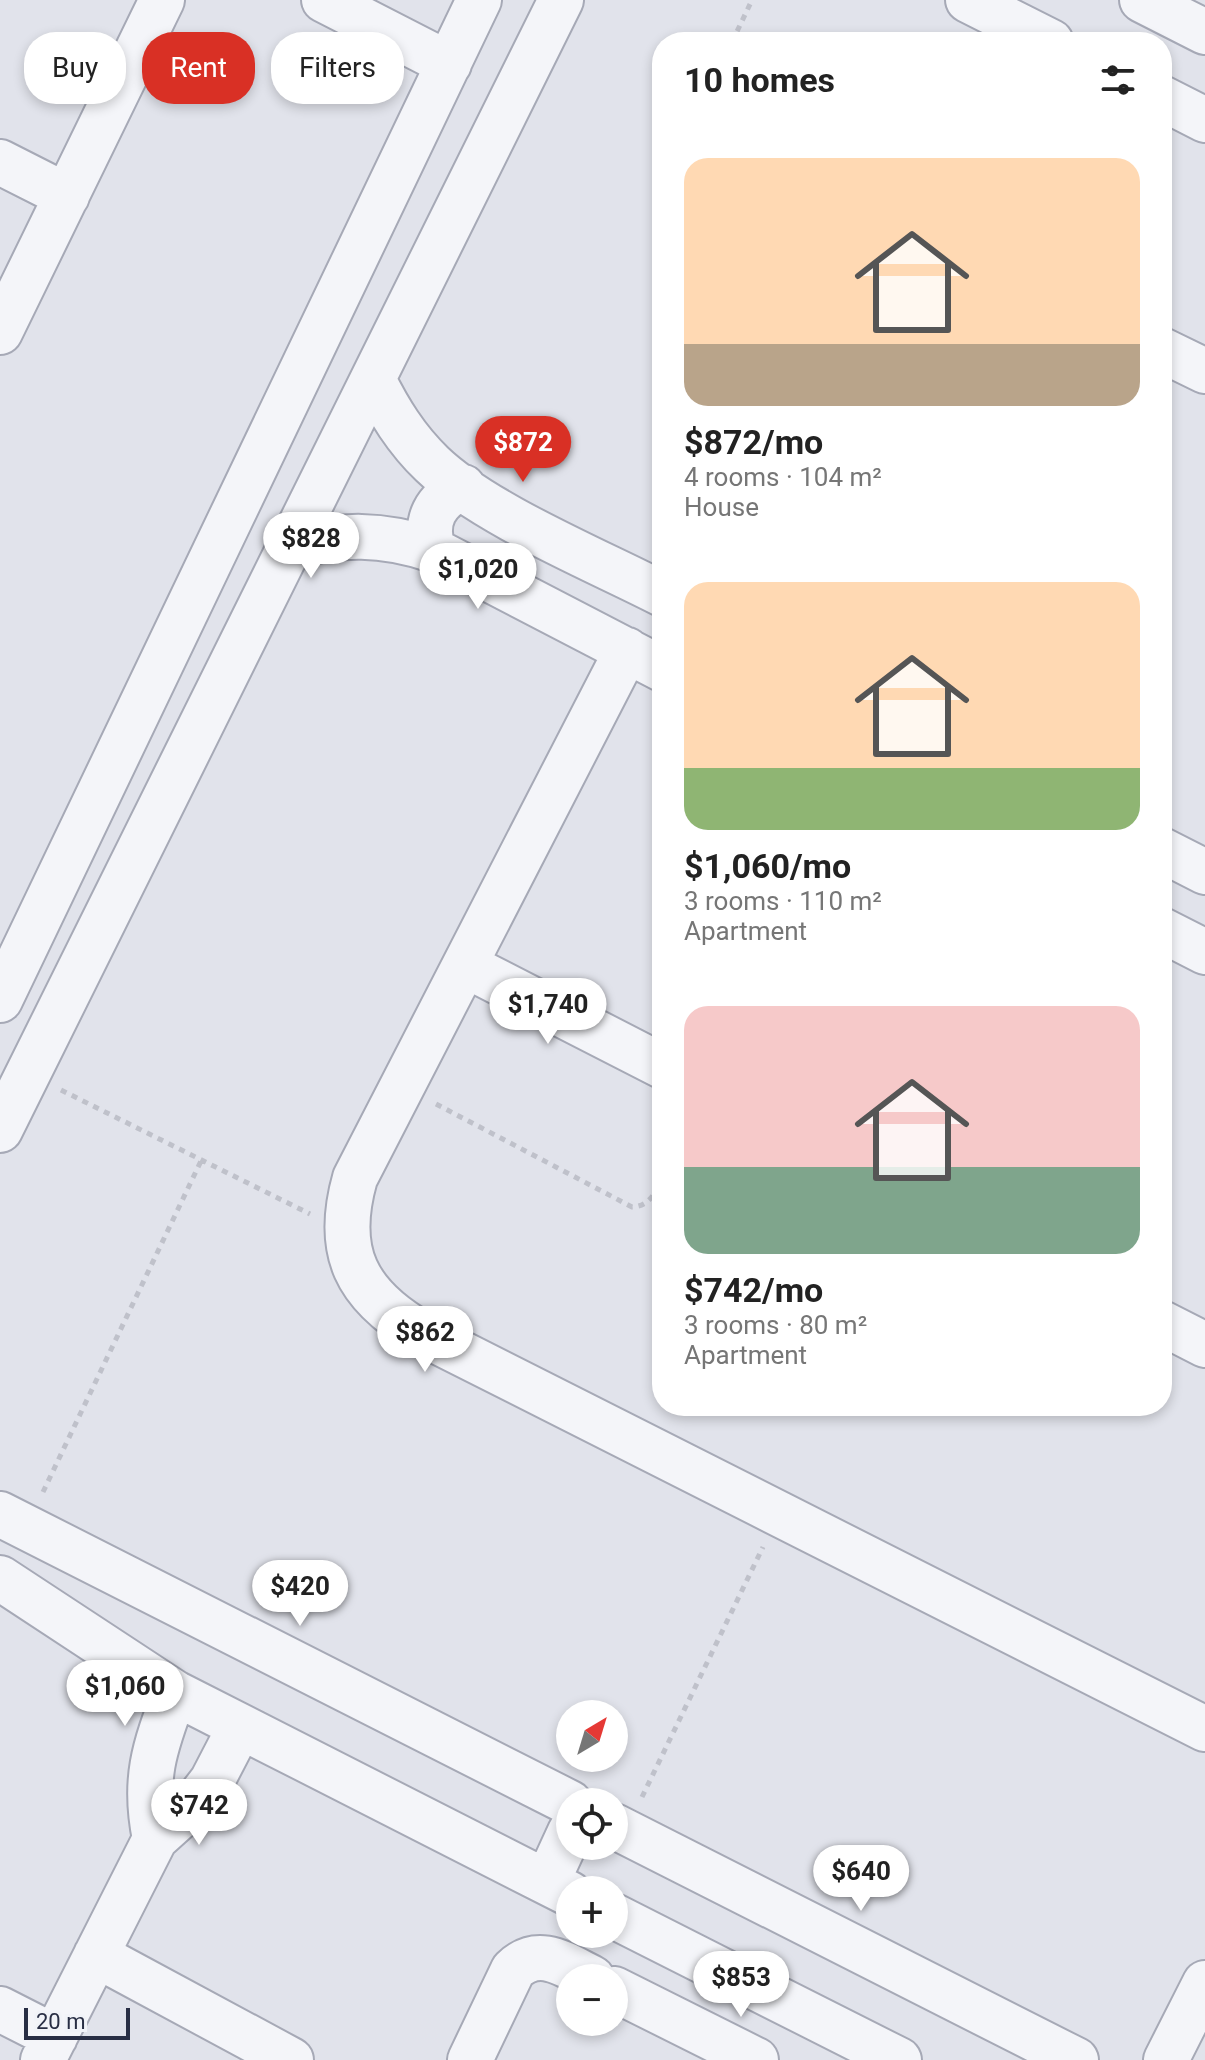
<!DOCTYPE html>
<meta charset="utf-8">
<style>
body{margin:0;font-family:Roboto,sans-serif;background:#f2f2f2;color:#222;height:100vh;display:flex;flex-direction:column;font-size:30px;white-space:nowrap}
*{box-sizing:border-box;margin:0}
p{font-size:26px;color:#767676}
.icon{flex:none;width:44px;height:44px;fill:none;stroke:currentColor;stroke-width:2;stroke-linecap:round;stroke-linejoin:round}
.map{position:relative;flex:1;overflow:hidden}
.side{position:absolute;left:652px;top:32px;width:520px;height:1384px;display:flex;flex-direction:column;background:#fff;border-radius:32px;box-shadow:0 4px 12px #0003}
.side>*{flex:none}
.top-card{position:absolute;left:24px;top:32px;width:508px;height:72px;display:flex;gap:16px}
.needle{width:52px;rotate:38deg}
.fabs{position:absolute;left:556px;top:1700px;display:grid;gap:16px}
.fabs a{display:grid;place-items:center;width:72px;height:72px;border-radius:50%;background:#fff;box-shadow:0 4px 12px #0003;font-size:40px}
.scale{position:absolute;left:24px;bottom:20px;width:106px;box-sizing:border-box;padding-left:8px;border:4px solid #282e44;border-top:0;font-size:22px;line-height:28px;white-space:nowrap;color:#282e44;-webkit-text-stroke:6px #f1f3f8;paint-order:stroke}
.price{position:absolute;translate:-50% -68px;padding:0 18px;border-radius:28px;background:#fff;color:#222;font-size:26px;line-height:52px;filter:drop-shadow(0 2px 4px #0008)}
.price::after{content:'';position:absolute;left:50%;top:48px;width:24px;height:18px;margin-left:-12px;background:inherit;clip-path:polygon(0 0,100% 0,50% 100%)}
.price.on{background:#d93025;color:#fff}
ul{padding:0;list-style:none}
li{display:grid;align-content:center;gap:16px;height:424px;padding:0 32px}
li span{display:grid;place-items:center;height:248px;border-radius:24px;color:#555}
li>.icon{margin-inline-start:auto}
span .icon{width:144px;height:144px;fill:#fffc;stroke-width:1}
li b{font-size:34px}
h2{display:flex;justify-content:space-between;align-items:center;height:96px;padding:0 32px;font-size:34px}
.chip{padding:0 28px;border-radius:32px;background:#fff;box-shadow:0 4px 12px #0003;font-size:28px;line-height:72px}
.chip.on{background:#d93025;color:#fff}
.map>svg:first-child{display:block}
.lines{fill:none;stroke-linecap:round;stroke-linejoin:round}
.minor-casing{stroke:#a6a9b6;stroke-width:48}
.path{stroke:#bfc1ca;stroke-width:5;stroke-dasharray:6 6;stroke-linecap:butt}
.minor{stroke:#f4f5f9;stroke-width:44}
</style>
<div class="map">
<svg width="1205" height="2060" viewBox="0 0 1205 2060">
<rect width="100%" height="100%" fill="#e1e3eb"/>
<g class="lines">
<g class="minor-casing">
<path id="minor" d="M324,0L449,64
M968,0L1051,42
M1142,0L1205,32
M1162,98L1205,120
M0,162L67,196
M0,332L162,0
M1162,350L1205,371
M373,379C389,411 406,439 432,464C484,514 596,560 662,594
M290,547C341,533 382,533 433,550L662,669
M433,550C424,520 435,500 463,487
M627,650L355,1178C334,1252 356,1295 421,1333L1205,1729
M1162,850L1205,872
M1162,930L1205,952
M465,965L662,1066
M0,1000L479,0
M0,1130L561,0
M1162,1323L1205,1345
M0,1514L570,1803
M0,1578L175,1693L570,1894
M614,1826L1076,2060
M155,1839C143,1780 154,1748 175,1693
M547,1882L570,1832
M614,1916L899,2060
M96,1955L291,2060
M614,1989L756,2060
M0,2009L55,2037
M43,2060L155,1839L195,1803L212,1781L240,1727
M470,2060L513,1970C539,1945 565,1965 592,1978
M1166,2060L1205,1983"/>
</g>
<path class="path" d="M732,42L752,0
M61,1090L310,1214
M436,1104L632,1207C650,1206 655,1193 662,1178
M43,1492L201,1161
M642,1797L763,1547"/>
<use href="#minor" class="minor"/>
</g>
</svg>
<div class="fabs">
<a><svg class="needle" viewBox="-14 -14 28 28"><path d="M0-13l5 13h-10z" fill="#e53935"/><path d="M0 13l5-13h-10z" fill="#767676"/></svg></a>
<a><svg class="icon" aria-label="locate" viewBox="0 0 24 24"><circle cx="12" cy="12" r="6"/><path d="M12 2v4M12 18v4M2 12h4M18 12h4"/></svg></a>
<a>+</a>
<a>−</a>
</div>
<div class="scale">20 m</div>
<b class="price on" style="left:523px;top:484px">$872</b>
<b class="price" style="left:311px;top:580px">$828</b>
<b class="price" style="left:478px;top:611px">$1,020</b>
<b class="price" style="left:548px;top:1046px">$1,740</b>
<b class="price" style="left:425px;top:1374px">$862</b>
<b class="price" style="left:300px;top:1628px">$420</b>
<b class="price" style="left:125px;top:1728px">$1,060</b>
<b class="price" style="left:199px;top:1847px">$742</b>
<b class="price" style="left:861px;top:1913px">$640</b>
<b class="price" style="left:741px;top:2019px">$853</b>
<div class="top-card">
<a class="chip">Buy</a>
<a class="chip on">Rent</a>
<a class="chip">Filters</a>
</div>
<section class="side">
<h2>10 homes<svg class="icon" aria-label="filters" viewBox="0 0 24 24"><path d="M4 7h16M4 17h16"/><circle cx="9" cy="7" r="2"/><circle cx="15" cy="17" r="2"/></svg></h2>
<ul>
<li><span style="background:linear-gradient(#ffd9b3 75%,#b9a48a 0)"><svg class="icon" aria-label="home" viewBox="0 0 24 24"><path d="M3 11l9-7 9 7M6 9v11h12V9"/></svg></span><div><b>$872/mo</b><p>4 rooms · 104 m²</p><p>House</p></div></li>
<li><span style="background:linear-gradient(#ffd9b3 75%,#8fb573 0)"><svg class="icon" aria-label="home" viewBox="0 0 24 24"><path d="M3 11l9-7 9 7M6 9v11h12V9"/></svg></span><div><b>$1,060/mo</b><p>3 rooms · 110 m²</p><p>Apartment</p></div></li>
<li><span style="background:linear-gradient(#f6c9c9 65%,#7fa58c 0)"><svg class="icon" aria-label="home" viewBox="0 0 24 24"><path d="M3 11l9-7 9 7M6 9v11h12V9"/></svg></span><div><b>$742/mo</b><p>3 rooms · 80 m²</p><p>Apartment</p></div></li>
</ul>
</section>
</div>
